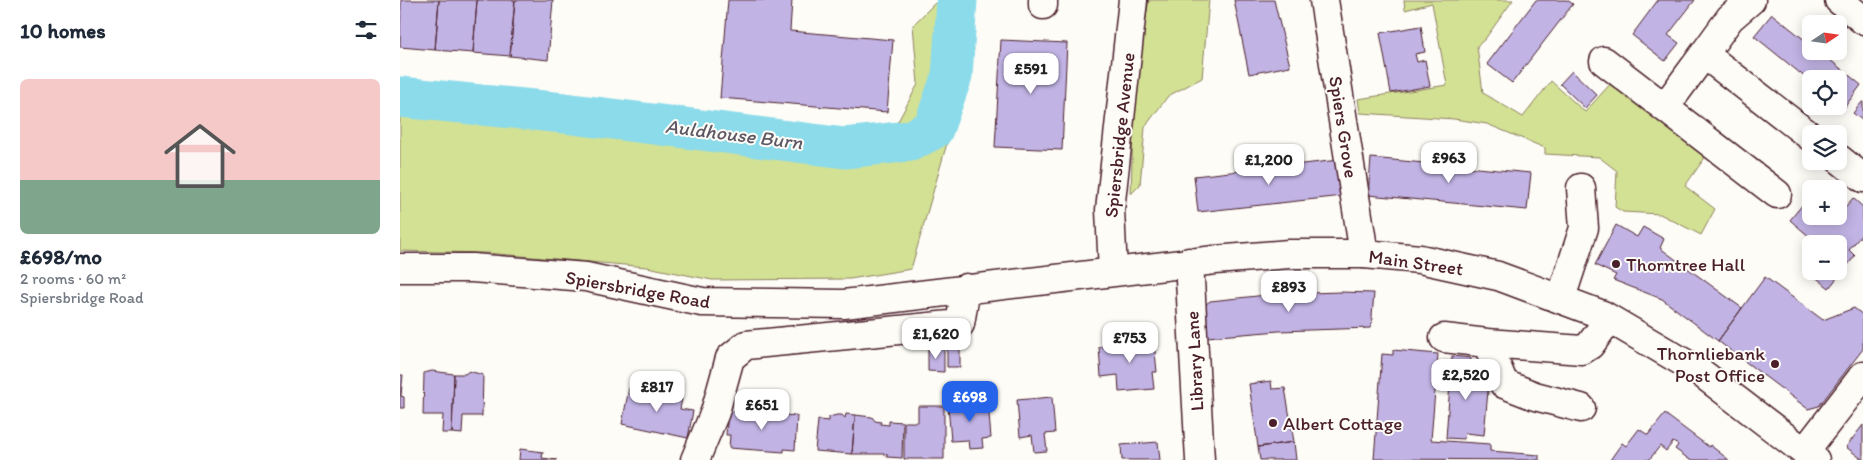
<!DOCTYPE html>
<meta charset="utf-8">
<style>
body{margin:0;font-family:Itim,sans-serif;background:#f2f2f3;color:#1f2937;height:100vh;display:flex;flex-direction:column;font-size:19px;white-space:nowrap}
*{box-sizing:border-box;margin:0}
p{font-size:16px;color:#747a83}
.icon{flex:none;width:28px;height:28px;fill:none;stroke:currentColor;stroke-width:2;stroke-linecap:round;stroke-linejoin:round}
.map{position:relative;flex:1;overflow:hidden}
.details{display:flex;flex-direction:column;background:#fff;width:400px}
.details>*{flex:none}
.needle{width:32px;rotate:77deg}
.fabs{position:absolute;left:1402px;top:15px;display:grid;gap:10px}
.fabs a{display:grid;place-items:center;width:45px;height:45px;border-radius:8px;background:#fff;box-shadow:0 2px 12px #0003;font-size:25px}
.price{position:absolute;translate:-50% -42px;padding:0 11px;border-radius:10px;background:#fff;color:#222;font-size:16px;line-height:32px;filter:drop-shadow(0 1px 2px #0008)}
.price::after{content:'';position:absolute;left:50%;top:30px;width:15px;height:11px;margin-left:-8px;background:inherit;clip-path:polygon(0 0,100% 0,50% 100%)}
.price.active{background:#2563eb;color:#fff}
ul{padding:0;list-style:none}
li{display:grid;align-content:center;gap:10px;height:265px;padding:0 20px}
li+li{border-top:1px solid #e0e1e3}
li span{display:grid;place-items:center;height:155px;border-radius:8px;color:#555}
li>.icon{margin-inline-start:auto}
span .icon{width:90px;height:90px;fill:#fffc;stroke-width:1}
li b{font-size:21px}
h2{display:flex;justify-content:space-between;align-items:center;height:60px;padding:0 20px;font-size:21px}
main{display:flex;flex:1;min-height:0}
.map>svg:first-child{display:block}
.green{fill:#d3e194;stroke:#8e8060}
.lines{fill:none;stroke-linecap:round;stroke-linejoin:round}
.river{stroke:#8cdbea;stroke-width:41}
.building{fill:#c1b3e4;stroke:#4a1f2b}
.minor-casing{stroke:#4a1f2b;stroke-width:31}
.major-casing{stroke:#4a1f2b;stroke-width:31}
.minor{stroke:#fdfcf7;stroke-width:28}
.major{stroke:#fdfcf7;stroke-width:28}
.poi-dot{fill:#4a1f2b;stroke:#fdfcf7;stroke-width:2}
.labels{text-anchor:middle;stroke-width:4;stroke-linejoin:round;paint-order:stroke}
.street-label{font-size:19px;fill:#4a1f2b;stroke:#fdfcf7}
.poi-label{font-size:19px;fill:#4a1f2b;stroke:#fdfcf7;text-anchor:start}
.water-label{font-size:20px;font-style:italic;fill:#5e5764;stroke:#fdfcf7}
</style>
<main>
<section class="details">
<h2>10 homes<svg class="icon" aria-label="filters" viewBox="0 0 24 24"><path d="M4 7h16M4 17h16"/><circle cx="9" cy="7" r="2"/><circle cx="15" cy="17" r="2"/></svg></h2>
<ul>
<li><span style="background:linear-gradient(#f6c9c9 65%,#7fa58c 0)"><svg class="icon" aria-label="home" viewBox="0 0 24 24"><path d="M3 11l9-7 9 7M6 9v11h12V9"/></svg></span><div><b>£698/mo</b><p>2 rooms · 60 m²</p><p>Spiersbridge Road</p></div></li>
</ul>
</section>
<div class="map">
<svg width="1463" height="460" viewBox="0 0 1463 460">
<rect width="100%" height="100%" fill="#fdfcf7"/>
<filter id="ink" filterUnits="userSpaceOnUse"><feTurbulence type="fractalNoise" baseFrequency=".02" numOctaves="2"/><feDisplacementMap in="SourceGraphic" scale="10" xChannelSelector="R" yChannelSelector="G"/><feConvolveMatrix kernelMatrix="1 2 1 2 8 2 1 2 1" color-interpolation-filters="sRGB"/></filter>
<g filter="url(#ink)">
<path class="green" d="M538,0H550L574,49L511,269L450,279L312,280L247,267L87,253L0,251V84L488,140L518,84L513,25Z
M749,0H809L802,78L768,96L745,127L740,185L731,194L734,89Z
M1004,0H1113L1085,39L1077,46L1083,93L1123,117L1151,81L1185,112L1212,82L1306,156L1285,186L1315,209L1301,235L1260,214L1223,212L1215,207L1217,171L1199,157L1145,154V148L1087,124L1054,119L960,113L958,99L1047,85L1032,3L1005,10Z"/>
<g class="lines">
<path class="river" d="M0,97L164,113L445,148L510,141L533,129L552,76L557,0"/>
</g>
<path class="building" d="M1,0H39L35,50L0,47Z
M39,0H77L73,53L35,50Z
M77,0H115L110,56L73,53Z
M115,0H153L148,60L110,56Z
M328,0H392L390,31L493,40L487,112L320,98Z
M834,0H874L890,66L849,74Z
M1136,0H1167L1173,4L1112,83L1087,64Z
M1258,0H1295L1268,35L1279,43L1265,61L1232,35Z
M1372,14L1411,45V51H1419L1461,85L1444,108L1439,104V79H1411V82L1354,36Z
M1021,26L1025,52L1015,54L1017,62L1025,60L1030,86L991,93L980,33Z
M601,40L667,43L662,150L595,147Z
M1172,71L1197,95L1185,108L1160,84Z
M1463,101V121L1453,113Z
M971,158L1131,173L1127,210L968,195Z
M939,160L943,196L798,212L794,176Z
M1408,198L1411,201V216H1429L1434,220L1453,198L1463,207V233L1449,250L1455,256L1429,288L1408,271L1411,268V271H1439V244H1418L1390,220Z
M1216,225L1237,237L1243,227L1264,239L1260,248L1342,308L1318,341L1262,299L1213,280L1216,275L1195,265Z
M1365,277L1423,320L1454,308L1463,315V349L1419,406L1408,409L1318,341Z
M941,292L974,293L971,328L879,331L807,337L805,305L810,301L876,294Z
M733,336L734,344L754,342L757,372H752L754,389L719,392L718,375L701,377L699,347L721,345V337Z
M547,344H560V367H547Z
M528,349H544V372L528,371Z
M993,350L1038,354L1031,440L1090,444V451L1139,455V460L974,459L982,354L993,355Z
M1052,356L1071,358L1069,378L1089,380L1084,435L1065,433L1064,439L1046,438Z
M32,371L54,374L52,433H42L43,415H23L24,373Z
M69,371L83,375L82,416H63L62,434L52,433L54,374H65Z
M0,375H3L1,396L4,397V408H0Z
M871,381L872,389L885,388L894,442L858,447L849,384Z
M229,388L282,399L280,409L293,411L288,438L222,424Z
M652,397L655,433L645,434L647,451L634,452L632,435L620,437L617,400Z
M567,402H588L591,438L582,439L583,448L569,449L568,440L551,441L548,405Z
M518,406H544V459H504V422H518Z
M328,411L397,416L395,450L384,449V452L329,448L330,435H326Z
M446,414L455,415L452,454L415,451L418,420L429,421V417L437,415H442L445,418Z
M1265,414L1309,447L1310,445L1329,460H1290L1275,449L1278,445L1273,442L1266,451L1260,446L1249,460H1210L1222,443L1226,446L1239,429L1248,435Z
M455,415L472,417L475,421L481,422L480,424L489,425V421L503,422L502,458L487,457V454H452Z
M1463,425V460L1446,447Z
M758,442L760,460H722L721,445Z
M894,442L896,460H860L858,447Z
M120,449L143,452L142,458L157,460H119Z"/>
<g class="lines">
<g class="minor-casing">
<path id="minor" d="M924,0L964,254
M1351,0L1330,18L1304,54L1411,137
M1439,0L1463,20
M643,5V0
M1204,61L1377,194
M1265,107L1304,54
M1439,159L1463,178
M789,262L800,460
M713,271L710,210L733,0
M1161,298L1184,228L1181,188
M1044,338L1087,343
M1181,408L1135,396L1104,384L1087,343L1182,350L1190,345L1209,319
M1405,451L1463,376
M295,460L315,412L330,358L346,345L560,324L566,288"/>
</g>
<g class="major-casing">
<path id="major" d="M0,268H72L186,277L302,302L444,304L815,260L889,254H964L1020,259L1098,276L1203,315L1300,372L1415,460"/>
</g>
<use href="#minor" class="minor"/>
<use href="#major" class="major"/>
</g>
</g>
<g class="poi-dot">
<circle cx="1216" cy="264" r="5"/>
<circle cx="1375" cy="364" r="5"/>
<circle cx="873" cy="423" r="5"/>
</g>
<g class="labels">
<g class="street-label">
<text transform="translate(944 127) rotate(81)" y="7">Spiers Grove</text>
<text transform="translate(719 135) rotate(-84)" y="7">Spiersbridge Avenue</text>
<text transform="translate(1016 262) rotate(8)" y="7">Main Street</text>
<text transform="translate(238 289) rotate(10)" y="7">Spiersbridge Road</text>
<text transform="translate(794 361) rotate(-93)" y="7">Library Lane</text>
</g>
<g class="poi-label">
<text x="1226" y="271">Thorntree Hall</text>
<text x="1365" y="360" text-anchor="end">Thornliebank<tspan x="1365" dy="22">Post Office</tspan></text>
<text x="883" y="430">Albert Cottage</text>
</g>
<g class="water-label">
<text transform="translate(334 134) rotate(7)" y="7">Auldhouse Burn</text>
</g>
</g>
</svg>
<div class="fabs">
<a><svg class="needle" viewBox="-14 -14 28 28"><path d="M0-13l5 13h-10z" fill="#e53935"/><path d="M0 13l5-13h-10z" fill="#747a83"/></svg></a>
<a><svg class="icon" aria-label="locate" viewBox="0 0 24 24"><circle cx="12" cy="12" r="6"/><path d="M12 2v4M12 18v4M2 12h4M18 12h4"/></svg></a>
<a><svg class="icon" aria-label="layers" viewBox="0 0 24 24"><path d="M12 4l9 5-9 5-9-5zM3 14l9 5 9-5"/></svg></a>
<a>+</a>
<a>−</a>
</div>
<b class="price" style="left:631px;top:95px">£591</b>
<b class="price" style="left:1049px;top:184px">£963</b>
<b class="price" style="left:869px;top:186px">£1,200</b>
<b class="price" style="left:889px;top:313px">£893</b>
<b class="price" style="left:536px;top:360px">£1,620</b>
<b class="price" style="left:730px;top:364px">£753</b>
<b class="price" style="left:1066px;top:401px">£2,520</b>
<b class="price" style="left:257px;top:413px">£817</b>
<b class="price active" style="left:570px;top:423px">£698</b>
<b class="price" style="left:362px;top:431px">£651</b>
</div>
</main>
